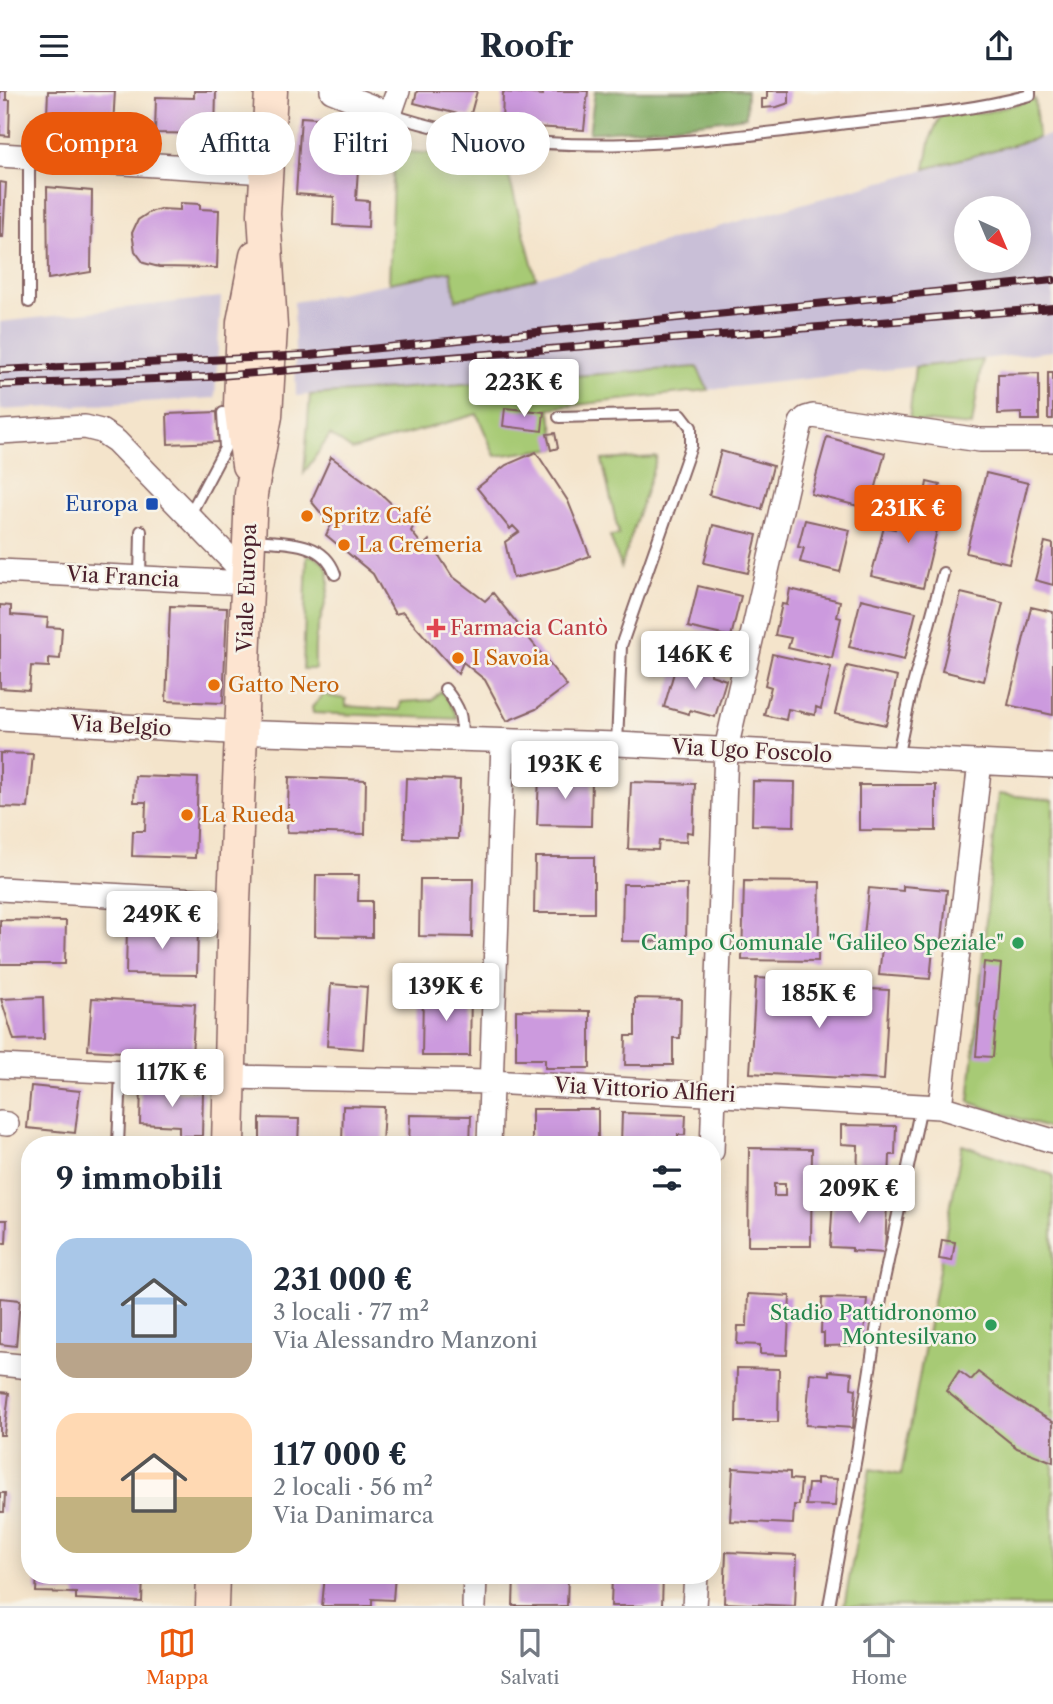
<!DOCTYPE html>
<html lang="it">
<meta charset="utf-8">
<style>
body{margin:0;font-family:"Libre Caslon Text",serif;background:#f2f2f3;color:#1f2937;height:100vh;display:flex;flex-direction:column;font-size:26px;white-space:nowrap}
*{box-sizing:border-box;margin:0}
p{font-size:23px;color:#747a83}
.icon{flex:none;width:38px;height:38px;fill:none;stroke:currentColor;stroke-width:2;stroke-linecap:round;stroke-linejoin:round}
.map{position:relative;flex:1;overflow:hidden}
.side{position:absolute;left:21px;top:1045px;width:700px;height:448px;display:flex;flex-direction:column;background:#fff;border-radius:28px;box-shadow:0 4px 18px #0003}
.side>*{flex:none}
.top-card{position:absolute;left:21px;top:21px;width:700px;height:63px;display:flex;gap:14px}
.needle{width:46px;rotate:136deg}
.buttons{position:absolute;left:954px;top:105px;display:grid;gap:14px}
.buttons a{display:grid;place-items:center;width:77px;height:77px;border-radius:50%;background:#fff;box-shadow:0 4px 18px #0003;font-size:35px}
.price{position:absolute;translate:-50% -60px;padding:0 16px;border-radius:7px;background:#fff;color:#222;font-size:23px;line-height:46px;filter:drop-shadow(0 2px 4px #0008)}
.price::after{content:'';position:absolute;left:50%;top:42px;width:21px;height:16px;margin-left:-10px;background:inherit;clip-path:polygon(0 0,100% 0,50% 100%)}
.price.active{background:#ea580c;color:#fff}
ul{padding:0;list-style:none}
li{display:flex;align-items:center;gap:21px;height:175px;padding:0 35px}
li span{display:grid;place-items:center;flex:none;width:196px;height:140px;border-radius:21px;color:#555}
li>.icon{margin-inline-start:auto}
span .icon{width:84px;height:84px;fill:#fffc;stroke-width:1}
li b{font-size:30px}
h2{display:flex;justify-content:space-between;align-items:center;height:84px;padding:0 35px;font-size:30px}
.chip{padding:0 24px;border-radius:32px;background:#fff;box-shadow:0 4px 18px #0003;font-size:24px;line-height:63px}
.chip.active{background:#ea580c;color:#fff}
header{display:flex;justify-content:space-between;align-items:center;height:91px;padding:0 35px;background:#fff;font-size:32px;font-weight:800}
.tab-bar{display:flex;justify-content:space-around;align-items:center;height:98px;border-top:2px solid #e0e1e3;background:#fff;font-size:19px;color:#747a83}
.tab-bar a{display:grid;justify-items:center;gap:4px}
.tab-bar .active{color:#ea580c}
.map>svg:first-child{display:block}
.industrial{fill:#c9bfd7;fill-rule:evenodd}
.green{fill:#a7ca74;stroke:#787450;stroke-width:2}
.forest{fill:#85ae66;stroke:#686648;stroke-width:2}
.building{fill:#cc9ade;fill-rule:evenodd}
.lines{fill:none;stroke-linecap:round;stroke-linejoin:round}
.lane-casing{stroke:#866463;stroke-width:14}
.street-casing{stroke:#866463;stroke-width:26}
.secondary-casing{stroke:#866463;stroke-width:35}
.lane{stroke:#fff;stroke-width:10}
.street{stroke:#fff;stroke-width:23}
.secondary{stroke:#fde4d0;stroke-width:32}
.rail-casing{stroke:#4a1f2b;stroke-width:8}
.rail{stroke:#f7f3e8;stroke-width:5;stroke-dasharray:16;stroke-linecap:butt}
.transit-dot{fill:#1a4fb4;stroke:#f7f3e8;stroke-width:2.5}
.food-dot{fill:#e8710a;stroke:#f7f3e8;stroke-width:2.5}
.health-dot{fill:#e0444e;stroke:#f7f3e8;stroke-width:2.5}
.leisure-dot{fill:#2e9e5b;stroke:#f7f3e8;stroke-width:2.5}
.labels{text-anchor:middle;stroke-width:5;stroke-linejoin:round;paint-order:stroke}
.transit-label{font-size:21px;fill:#164399;stroke:#f7f3e8;text-anchor:end}
.food-label{font-size:21px;fill:#c56008;stroke:#f7f3e8;text-anchor:start}
.street-label{font-size:21px;fill:#4a1f2b;stroke:#f7f3e8}
.health-label{font-size:21px;fill:#be3a42;stroke:#f7f3e8;text-anchor:start}
.leisure-label{font-size:21px;fill:#27864d;stroke:#f7f3e8;text-anchor:end}
</style>
<header><svg class="icon" aria-label="menu" viewBox="0 0 24 24"><path d="M4 6h16M4 12h16M4 18h16"/></svg>Roofr<svg class="icon" aria-label="share" viewBox="0 0 24 24"><path d="M12 15V3M7 8l5-5 5 5M5 13v7h14v-7"/></svg></header>
<div class="map">
<svg width="1053" height="1515" viewBox="0 0 1053 1515">
<rect width="100%" height="100%" fill="#f7f3e8"/>
<filter id="ink" filterUnits="userSpaceOnUse"><feTurbulence type="fractalNoise" baseFrequency=".0143" numOctaves="2"/><feDisplacementMap in="SourceGraphic" scale="14" xChannelSelector="R" yChannelSelector="G"/><feConvolveMatrix kernelMatrix="1 2 1 2 8 2 1 2 1" color-interpolation-filters="sRGB"/></filter>
<filter id="wash" filterUnits="userSpaceOnUse"><feTurbulence type="fractalNoise" baseFrequency=".00686" numOctaves="4" result="noise"/><feDisplacementMap in="SourceGraphic" scale="28" xChannelSelector="R" yChannelSelector="G"/><feGaussianBlur stdDeviation="1.57" result="paint"/><feColorMatrix in="noise" values="0 0 0 0 0 0 0 0 0 0 0 0 0 0 0 0 0 1.4 0 .05"/><feComposite in="paint" operator="in"/></filter>
<g filter="url(#wash)">
<rect width="100%" height="100%" fill="#f4e4cb"/>
<path class="industrial" d="M1053,43V260L708,299L697,276L296,305L294,211L451,180L456,209ZM966,117H1018V170H966Z
M221,206L215,307L0,319V231Z"/>
<path class="green" d="M1035,8L1038,47L925,78L931,46L941,23L987,21Z
M394,60L504,67L536,187L456,209L451,180L389,192Z
M982,269L972,335L909,329L915,276Z
M697,276L708,299L549,317L558,357L495,365L477,323L352,359L330,344L304,382L310,304Z
M657,366L621,476L610,445L619,444L602,369Z
M307,464C348,469 320,522 316,545C314,555 315,567 315,578H303Z
M441,600L449,610L458,628L313,622L312,616L326,601L328,605L346,608V615L400,619L401,611L432,609Z
M998,703L1053,709V1039L969,1011Z
M962,1054L1053,1084V1515H844L870,1378L901,1384Z"/>
<path class="forest" d="M595,0H747L746,26L674,35L589,42Z"/>
<g id="blocks">
<path class="building" d="M0,0H6V9H10L9,45L0,44Z
M48,0H115L112,52L46,48Z
M194,0H216L215,43L155,42L156,6L194,7Z
M417,0H477L470,26L414,12Z
M543,0H588L584,39L502,34L503,1L543,4Z
M767,0H789V12L777,16L762,17V8H767Z
M301,26L361,30L356,109L369,110L368,136L333,134L334,106L296,103Z
M0,91L6,92L3,146H0Z
M47,96L92,100L91,181L48,188Z
M180,112L200,113V118L219,119L217,177L159,176L144,172L135,160L132,142L138,129L150,121L160,118L180,119Z
M1048,281H1053V328H1048Z
M1039,282V329H1021V322L998,323V283Z
M505,317L544,321L542,340L503,335Z
M218,321L219,351L168,353L167,323Z
M555,342L558,357L551,359L547,343Z
M827,346L885,362L870,418L811,403Z
M721,360L773,375L762,418L709,404Z
M536,361L568,410L590,465L557,477L513,487L505,451L519,441L513,435L510,438L477,397L506,374Z
M331,366L377,399L414,434L411,440L423,455L429,449L452,485L485,510L493,502L567,595L536,618L507,630L485,589L463,571L458,583L403,521L395,523L373,483L326,444L331,434L311,410Z
M986,382L1028,392L1009,472L966,462Z
M927,391L940,394L936,410L924,408Z
M903,409L942,418L923,497L871,485L884,436L895,438Z
M805,429L850,439L840,481L800,471L804,457L798,456Z
M713,434L757,444L748,482L704,472Z
M1045,451L1053,453V494L1035,489Z
M698,495L741,505L731,546L688,536Z
M790,498L840,510L837,526L841,527L832,567L788,557L791,547L775,544L782,513L787,514Z
M961,502L1003,512L984,590L942,580Z
M861,508L916,521L904,569L849,556Z
M0,514L11,515V524L48,527L47,536L62,537L60,568L49,567V576L31,575L29,599L0,597Z
M170,515L227,517L223,612L166,610Z
M1031,516L1053,521V624L1008,614Z
M772,563L831,576L821,618L816,616L815,624L788,618L786,629L764,624L771,596L765,594Z
M677,571L711,580V584L726,589L715,626L690,619L689,623L664,616Z
M847,575L897,586L886,634L835,623Z
M0,662L33,663L28,717L0,716Z
M135,685L198,687L195,767L132,765L133,740H145L146,711H134Z
M539,685L592,686L591,735L537,734Z
M289,686L366,689L365,743L287,741Z
M406,687L460,689L458,748L404,747Z
M753,690L795,691L794,735L752,734Z
M631,691L695,693L693,742L687,741L686,751L659,750L658,759L628,758Z
M859,694H936V740L859,739Z
M535,766H594V822H534Z
M316,784H359L358,810H372V846L315,845Z
M420,788H473L472,846L419,845Z
M744,790L820,791L818,870L742,869Z
M623,793H687L686,851L622,850Z
M903,795L947,799L942,850L934,849L930,888L879,884L882,857L863,855L869,797L903,800Z
M0,829L66,830L65,873H0Z
M127,836L198,837L197,884L126,883Z
M984,871L1001,873L993,966L976,965Z
M756,887L811,890V895L889,899L884,989L750,982Z
M331,893L367,896L363,958L327,955Z
M423,899L471,900L470,965H422Z
M43,906L44,948L14,949L1,908Z
M92,907L195,913L192,965L88,959Z
M635,907L681,908L680,947H673V974H625L626,945H635Z
M516,919L590,920V977H545V968H516Z
M141,994L176,995V1001H203L202,1045H179V1035L140,1033Z
M31,995L80,1000L75,1042L27,1037Z
M343,1015L384,1016L382,1054H342Z
M532,1018H598V1054H532Z
M622,1022L686,1024L685,1044H678V1054H621Z
M410,1024L471,1025L470,1054H409Z
M260,1027L299,1028L298,1054H260Z
M841,1034L896,1035L895,1064H890L889,1093L857,1092L858,1054L841,1053Z
M749,1057L812,1058L811,1155H748ZM774,1093H785V1105H774Z
M833,1107L887,1110L885,1162L852,1160V1157L830,1156Z
M0,1129H7L6,1152H0Z
M942,1149L955,1151L952,1170L939,1168Z
M748,1203L790,1205L787,1264L760,1263V1254L737,1253L738,1235H747Z
M0,1207L20,1209L16,1255L0,1253Z
M822,1207L867,1208L863,1254L824,1255V1242H821Z
M737,1277L779,1278L778,1331H736Z
M829,1280L852,1282L851,1297L856,1298L853,1337L806,1334L810,1282L829,1284Z
M959,1280L971,1289L978,1281L1007,1303L1053,1331V1371L1017,1357L946,1300Z
M0,1301L9,1302L4,1344H0Z
M733,1377L790,1381V1388L801,1389L799,1414H794L793,1433L730,1430Z
M817,1387L837,1388L835,1415L806,1414L808,1393H817Z
M0,1402H5L4,1421H0Z
M726,1461L797,1464L795,1515L724,1512Z
M37,1484H143L142,1511L76,1508V1502L36,1501Z
M325,1484H395L393,1509L372,1508V1515H322Z
M514,1484H568L567,1515H513Z
M612,1484H663L662,1515H611Z"/>
</g>
</g>
<g filter="url(#ink)">
<use href="#blocks" fill-opacity="0" stroke="#866463" stroke-width="2"/>
<g class="lines">
<g class="lane-casing">
<path id="lane" d="M390,23C535,73 699,51 847,32C909,25 970,20 1030,4V0
M29,65V211
M559,326L681,323L691,336V355L621,555L617,653
M189,425L225,357L223,322
M252,449C283,452 323,448 335,483
M140,487L141,440
M445,598C461,618 462,624 462,649
M897,667L911,601L943,482
M118,1054L121,981
M829,1515L857,1361L884,1189L921,1015"/>
</g>
<g class="street-casing">
<path id="street" d="M332,0L390,23L398,0
M0,64L266,81
M0,341L85,336L101,340L116,350L247,485
M0,480L247,492
M0,628L229,641L617,653L1053,675
M0,798L234,811
M0,975L231,986L491,991L940,1016L1053,1050
M940,1016L980,671
M0,1032L7,1033
M489,1054L503,651
M712,1060L726,658L801,332L806,327L813,325L980,349H1053
M0,1273L30,1276
M474,1515L475,1484
M694,1515L696,1484"/>
</g>
<g class="secondary-casing">
<path id="secondary" d="M248,374L240,314L243,231L256,165
M228,1054L234,811L251,403L266,325L271,236L264,123L271,0
M212,1515L213,1484"/>
</g>
<use href="#lane" class="lane"/>
<use href="#street" class="street"/>
<use href="#secondary" class="secondary"/>
<g class="rail-casing">
<path id="rail" d="M0,279L310,264L1053,189
M0,294L207,286L1053,217"/>
</g>
<use href="#rail" class="rail"/>
</g>
</g>
<rect class="transit-dot" x="145" y="406" width="14" height="14" rx="3.5"/>
<g class="food-dot">
<circle cx="307" cy="425" r="7"/>
<circle cx="344" cy="454" r="7"/>
<circle cx="458" cy="567" r="7"/>
<circle cx="214" cy="594" r="7"/>
<circle cx="187" cy="724" r="7"/>
</g>
<path class="health-dot" d="M432.5 526.5h7v7h7v7h-7v7h-7v-7h-7v-7h7z"/>
<g class="leisure-dot">
<circle cx="1018" cy="852" r="7"/>
<circle cx="991" cy="1234" r="7"/>
</g>
<g class="labels">
<g class="transit-label">
<text x="138" y="420">Europa</text>
</g>
<g class="food-label">
<text x="321" y="432">Spritz Café</text>
<text x="358" y="461">La Cremeria</text>
<text x="472" y="574">I Savoia</text>
<text x="228" y="601">Gatto Nero</text>
<text x="201" y="731">La Rueda</text>
</g>
<g class="street-label">
<text transform="translate(123 486) rotate(3)" y="7">Via Francia</text>
<text transform="translate(247 497) rotate(-88)" y="7">Viale Europa</text>
<text transform="translate(121 635) rotate(3)" y="7">Via Belgio</text>
<text transform="translate(752 660) rotate(3)" y="7">Via Ugo Foscolo</text>
<text transform="translate(645 999) rotate(3)" y="7">Via Vittorio Alfieri</text>
</g>
<g class="health-label">
<text x="450" y="544">Farmacia Cantò</text>
</g>
<g class="leisure-label">
<text x="1004" y="859">Campo Comunale "Galileo Speziale"</text>
<text x="977" y="1229">Stadio Pattidronomo<tspan x="977" dy="24">Montesilvano</tspan></text>
</g>
</g>
</svg>
<div class="buttons">
<a><svg class="needle" viewBox="-14 -14 28 28"><path d="M0-13l5 13h-10z" fill="#e53935"/><path d="M0 13l5-13h-10z" fill="#747a83"/></svg></a>
</div>
<b class="price" style="left:524px;top:328px">223K €</b>
<b class="price active" style="left:908px;top:454px">231K €</b>
<b class="price" style="left:695px;top:600px">146K €</b>
<b class="price" style="left:565px;top:710px">193K €</b>
<b class="price" style="left:162px;top:860px">249K €</b>
<b class="price" style="left:446px;top:932px">139K €</b>
<b class="price" style="left:819px;top:939px">185K €</b>
<b class="price" style="left:172px;top:1018px">117K €</b>
<b class="price" style="left:859px;top:1134px">209K €</b>
<div class="top-card">
<a class="chip active">Compra</a>
<a class="chip">Affitta</a>
<a class="chip">Filtri</a>
<a class="chip">Nuovo</a>
</div>
<section class="side">
<h2>9 immobili<svg class="icon" aria-label="filters" viewBox="0 0 24 24"><path d="M4 7h16M4 17h16"/><circle cx="9" cy="7" r="2"/><circle cx="15" cy="17" r="2"/></svg></h2>
<ul>
<li><span style="background:linear-gradient(#a9c7e8 75%,#b9a48a 0)"><svg class="icon" aria-label="home" viewBox="0 0 24 24"><path d="M3 11l9-7 9 7M6 9v11h12V9"/></svg></span><div><b>231 000 €</b><p>3 locali · 77 m²</p><p>Via Alessandro Manzoni</p></div></li>
<li><span style="background:linear-gradient(#ffd9b3 60%,#c2b280 0)"><svg class="icon" aria-label="home" viewBox="0 0 24 24"><path d="M3 11l9-7 9 7M6 9v11h12V9"/></svg></span><div><b>117 000 €</b><p>2 locali · 56 m²</p><p>Via Danimarca</p></div></li>
</ul>
</section>
</div>
<nav class="tab-bar">
<a class="active"><svg class="icon" aria-label="map" viewBox="0 0 24 24"><path d="M3 6l6-2 6 2 6-2v14l-6 2-6-2-6 2zM9 4v14M15 6v14"/></svg>Mappa</a>
<a><svg class="icon" aria-label="saved" viewBox="0 0 24 24"><path d="M7 4h10v16l-5-4-5 4z"/></svg>Salvati</a>
<a><svg class="icon" aria-label="home" viewBox="0 0 24 24"><path d="M3 11l9-7 9 7M6 9v11h12V9"/></svg>Home</a>
</nav>
